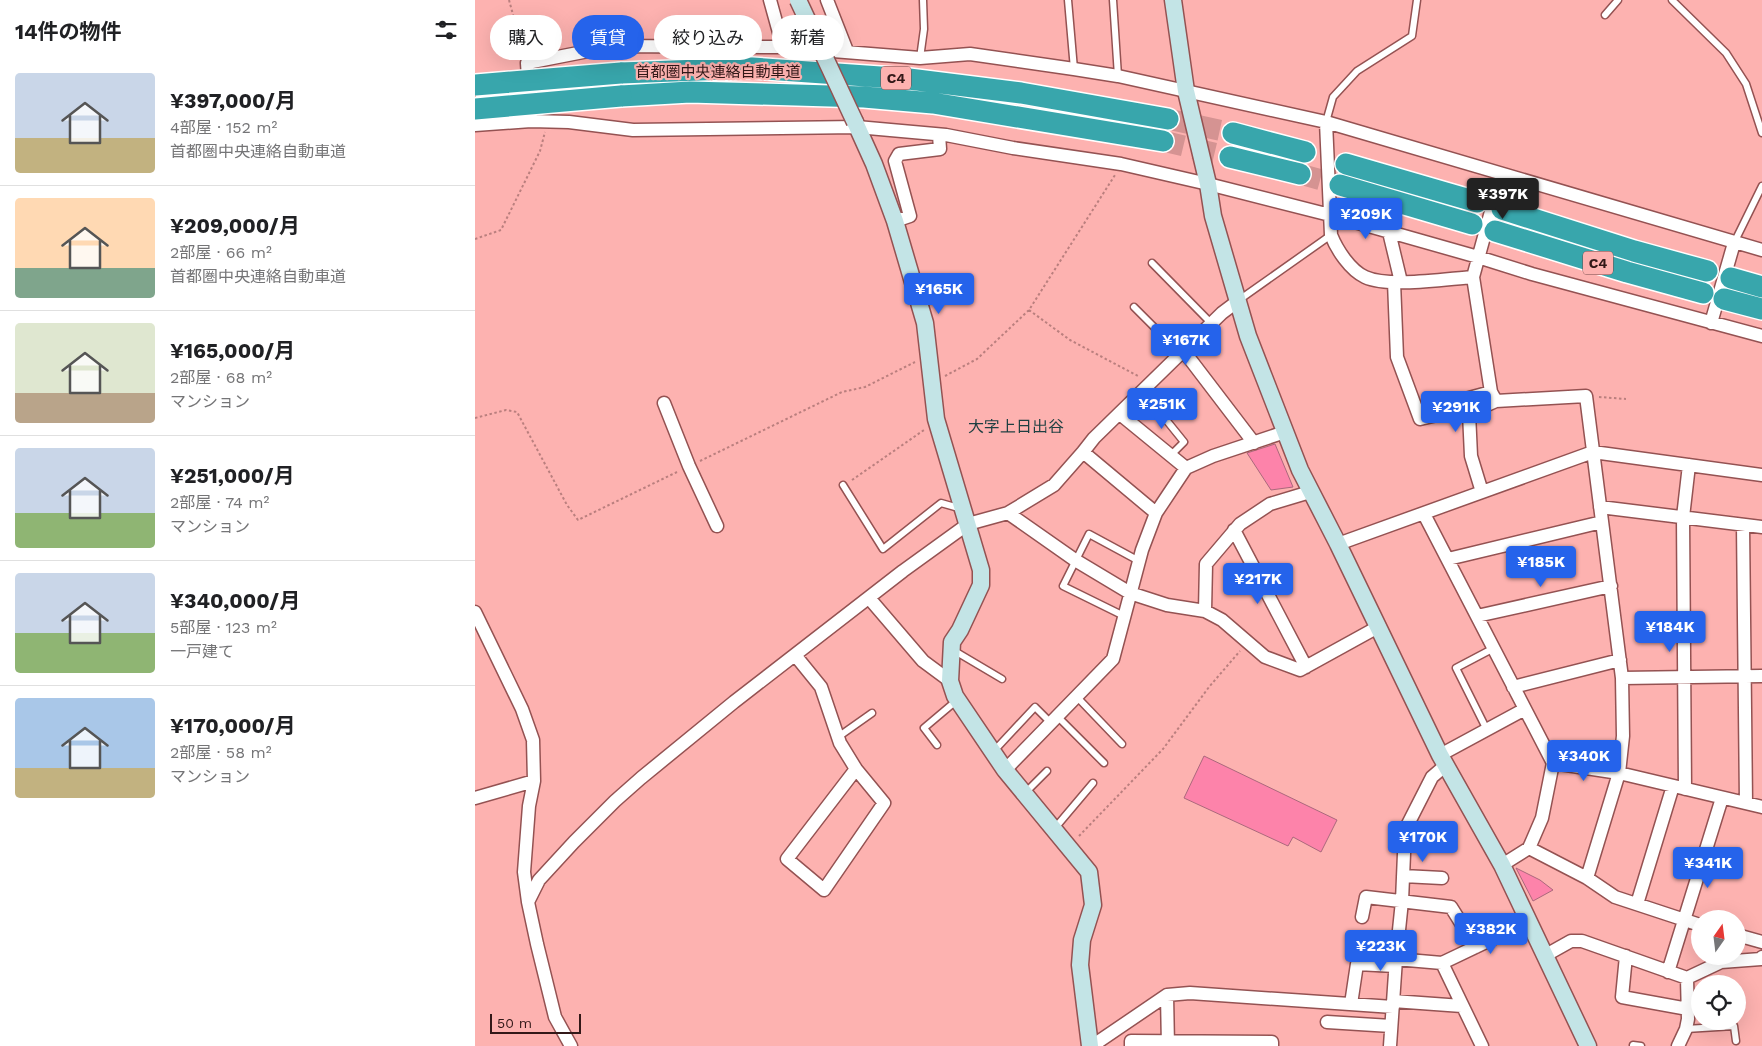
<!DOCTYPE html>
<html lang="ja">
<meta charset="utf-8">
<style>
body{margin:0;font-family:"Work Sans","Noto Sans JP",sans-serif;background:#f6f6f6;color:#202124;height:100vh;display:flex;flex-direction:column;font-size:19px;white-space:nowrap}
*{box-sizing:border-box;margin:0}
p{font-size:16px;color:#757577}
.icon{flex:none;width:28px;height:28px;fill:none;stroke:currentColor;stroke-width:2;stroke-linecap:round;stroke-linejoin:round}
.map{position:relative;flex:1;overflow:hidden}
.side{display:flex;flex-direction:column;background:#fff;width:475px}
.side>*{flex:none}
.hud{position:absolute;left:15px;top:15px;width:475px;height:45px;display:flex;gap:10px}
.needle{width:32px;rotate:14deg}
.controls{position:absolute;left:1216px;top:910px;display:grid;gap:10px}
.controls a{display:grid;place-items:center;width:55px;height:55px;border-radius:50%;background:#fff;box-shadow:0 5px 20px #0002;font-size:25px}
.scale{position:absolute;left:15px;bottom:12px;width:91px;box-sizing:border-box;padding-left:5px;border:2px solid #331818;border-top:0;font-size:14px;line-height:18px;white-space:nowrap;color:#331818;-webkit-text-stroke:4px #fdb2b0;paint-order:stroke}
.price{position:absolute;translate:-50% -42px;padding:0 11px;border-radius:5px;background:#2563eb;color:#fff;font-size:16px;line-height:32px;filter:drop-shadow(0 1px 2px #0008)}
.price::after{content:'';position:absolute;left:50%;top:30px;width:15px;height:11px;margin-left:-8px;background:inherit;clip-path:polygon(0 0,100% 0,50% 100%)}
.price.selected{background:#222;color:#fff}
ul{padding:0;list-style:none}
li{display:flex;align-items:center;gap:15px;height:125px;padding:0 15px}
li+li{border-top:1px solid #e0e0e0}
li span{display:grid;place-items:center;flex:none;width:140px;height:100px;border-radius:5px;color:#555}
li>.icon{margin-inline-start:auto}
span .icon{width:60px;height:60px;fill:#fffc;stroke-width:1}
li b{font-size:21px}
h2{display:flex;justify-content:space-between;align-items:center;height:60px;padding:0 15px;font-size:21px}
.tag{padding:0 18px;border-radius:22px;background:#fff;box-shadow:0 5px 20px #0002;font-size:18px;line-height:45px}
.tag.selected{background:#2563eb;color:#fff}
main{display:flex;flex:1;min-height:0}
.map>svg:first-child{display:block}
.building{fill:#fd83aa;stroke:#ab687c}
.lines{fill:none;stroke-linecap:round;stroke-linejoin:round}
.highway-tunnel{stroke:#d59392;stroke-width:21;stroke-dasharray:21 11;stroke-linecap:butt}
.lane-casing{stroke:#945252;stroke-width:9}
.street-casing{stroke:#945252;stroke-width:15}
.secondary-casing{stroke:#945252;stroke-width:19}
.highway-casing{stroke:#fff;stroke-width:24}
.path{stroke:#ba7f7e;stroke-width:2;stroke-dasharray:2.5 2.5;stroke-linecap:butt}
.lane{stroke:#fff;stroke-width:6}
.street{stroke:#fff;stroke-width:12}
.secondary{stroke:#c3e4e6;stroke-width:16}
.highway{stroke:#38a6ac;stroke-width:21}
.secondary-bridge-casing{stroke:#945252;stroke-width:19;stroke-linecap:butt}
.highway-bridge-casing{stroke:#fff;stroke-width:24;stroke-linecap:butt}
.secondary-bridge{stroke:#c3e4e6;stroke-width:16}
.highway-bridge{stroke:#38a6ac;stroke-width:21}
.labels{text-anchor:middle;stroke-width:4.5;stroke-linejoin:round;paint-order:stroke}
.shield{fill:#fdb2b0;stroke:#704646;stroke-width:1}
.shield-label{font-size:14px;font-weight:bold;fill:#331818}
.street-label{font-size:15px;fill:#331818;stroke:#fdb2b0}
.neighbourhood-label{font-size:16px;fill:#1d3f41;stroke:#fdb2b0}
</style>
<main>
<section class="side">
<h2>14件の物件<svg class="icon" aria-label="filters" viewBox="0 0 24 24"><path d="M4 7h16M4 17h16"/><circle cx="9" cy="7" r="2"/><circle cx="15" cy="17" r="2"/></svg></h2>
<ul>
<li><span style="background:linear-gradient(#c9d6e8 65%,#c2b280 0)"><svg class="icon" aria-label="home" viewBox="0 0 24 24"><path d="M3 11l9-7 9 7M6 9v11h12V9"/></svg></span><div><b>¥397,000/月</b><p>4部屋 · 152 m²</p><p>首都圏中央連絡自動車道</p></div></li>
<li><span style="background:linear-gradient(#ffd9b3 70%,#7fa58c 0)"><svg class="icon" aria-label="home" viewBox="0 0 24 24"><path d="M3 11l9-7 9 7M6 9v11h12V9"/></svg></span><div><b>¥209,000/月</b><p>2部屋 · 66 m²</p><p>首都圏中央連絡自動車道</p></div></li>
<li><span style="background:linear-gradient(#dfe7d0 70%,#b9a48a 0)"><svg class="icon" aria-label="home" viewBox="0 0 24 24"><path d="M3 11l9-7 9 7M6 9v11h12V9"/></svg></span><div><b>¥165,000/月</b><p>2部屋 · 68 m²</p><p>マンション</p></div></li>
<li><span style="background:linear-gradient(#c9d6e8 65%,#8fb573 0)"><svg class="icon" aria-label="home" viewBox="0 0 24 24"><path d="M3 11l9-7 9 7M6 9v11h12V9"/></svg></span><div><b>¥251,000/月</b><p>2部屋 · 74 m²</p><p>マンション</p></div></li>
<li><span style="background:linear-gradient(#c9d6e8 60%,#8fb573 0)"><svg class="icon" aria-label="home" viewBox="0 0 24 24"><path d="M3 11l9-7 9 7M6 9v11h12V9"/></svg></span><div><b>¥340,000/月</b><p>5部屋 · 123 m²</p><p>一戸建て</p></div></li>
<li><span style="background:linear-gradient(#a9c7e8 70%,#c2b280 0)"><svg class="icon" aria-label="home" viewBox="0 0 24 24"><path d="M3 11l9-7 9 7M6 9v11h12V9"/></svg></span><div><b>¥170,000/月</b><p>2部屋 · 58 m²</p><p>マンション</p></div></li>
</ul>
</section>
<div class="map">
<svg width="1287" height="1046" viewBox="0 0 1287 1046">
<rect width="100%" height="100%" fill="#fdb2b0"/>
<path class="building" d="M800,444L818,487L796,490L772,453Z
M729,756L862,820L846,852L818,837L813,846L709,798Z
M1041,868L1065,880L1078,890L1058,901Z"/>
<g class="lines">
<path class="highway-tunnel" d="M693,119L758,133
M688,141L755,157
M825,174L865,185"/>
<g class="lane-casing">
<path id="lane" d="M593,0L599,69
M638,0L643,76
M1197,0L1251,53L1271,84L1287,133
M1130,15L1143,0
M445,58L449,29L448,0
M851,122L858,97L882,71L937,36L942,0
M1259,243L1287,186
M677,263L736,323
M764,300L856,235
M659,307L699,347L708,350
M667,390L709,442L696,455
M368,485L408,549L466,503L487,509
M649,616L588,586L614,534L664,561
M478,650L527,679
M601,696L647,744
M582,716L629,763
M1012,730L981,668L1019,648
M363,737L397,713
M462,745L449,728L481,701
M518,752L560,707L576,723
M550,793L572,771
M580,828L618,783
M1211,1029L1259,1026L1261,1041
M1158,1045L1166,1046"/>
</g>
<g class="street-casing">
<path id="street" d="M295,0L308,47
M352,0L372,51
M56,121L94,122L158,130L382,127L471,135L538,148L646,164L733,184L855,215L1003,257L1057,274L1287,336
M851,122L856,235C862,250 875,270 890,277C914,288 970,279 998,277
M0,125L56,121L52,63L139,46L308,47L445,58L495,54L599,69L643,76L851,122L1287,250
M1026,175L998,277L1016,392L1021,401L1111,396L1147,678L1148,736L1144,773L1112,878
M420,221L435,216L420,161L424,154L465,149L464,135
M914,232L926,282
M919,282L922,357L945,419L962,415L983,401L1016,392
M1236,323L1259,243
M708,350L779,443
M189,403L214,466L242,526
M645,414L711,468
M608,452L681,513
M1007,492L996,456L994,413L1021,401
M1125,507L1287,527
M533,513L600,560L655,593L692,605L730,611L747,620L790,657L825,670L903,627
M949,514L1078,763L1067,818L1054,848L1027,865
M1268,525L1271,803
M759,530L831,667
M863,544L1118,452L1287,475
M973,559L1127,522
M394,598L448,661L475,681
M730,611L731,564L765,524L795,504L835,492
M0,612L47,709L58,740L59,781L54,806L49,872L53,902
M1002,616L1136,586
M320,655L346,687L365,743L381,769L409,803L349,890L312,859L381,769
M1147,678L1287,676
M1038,687L1145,660
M965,755L1050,709
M1078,763L1144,773L1287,807
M530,770L638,659L667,550L681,513L711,468L738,456L810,432
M1210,789L1208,517L1214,465
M0,798L59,781
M1054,848L1112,878L1140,897L1225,925
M928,876L967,878
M1162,904L1198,786
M887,917L891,897L976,907L1001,947
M1262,935L1287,942
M1071,955L1096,941H1107L1212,978L1246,962L1286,959L1287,957
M1151,956L1147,997L1213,1009
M921,959L967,963L1053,922
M967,963L1007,1046
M1193,972L1247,798
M692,995L693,1046
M918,1001L987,1006
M876,1004L882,964L920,966
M852,1022L916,1026
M96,1046L80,1017L62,944L53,902L64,880L99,842L140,801L166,778L259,702L428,571L493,524L533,513L579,485L608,452L619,438L747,313L763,301
M617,1046L692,995L715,993L918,1007
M656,1046V1041L797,1042V1046
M915,1046L921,959L927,901L930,830L957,777L971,765
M1203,1046L1211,1029L1213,1019L1212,978"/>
</g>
<g class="secondary-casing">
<path id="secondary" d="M698,0L711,91L733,184L738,216L773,336L825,470L863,544L965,755L1027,865L1113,1046
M380,122L399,164L420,221L450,323L461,419L506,570V585L485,630L477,642L475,681L480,696L530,770L614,872L618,905L607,940L605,965L615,1046"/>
</g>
<g class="highway-casing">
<path id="highway" d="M146,73L277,68L434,79L546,93L693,119
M146,96L215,92L389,97L458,103L688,141
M758,133L830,152
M755,157L825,174
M871,164L1002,202
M865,185L997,224
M1027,209L1159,251L1232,271
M1020,231L1152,272L1228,293
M1256,278L1287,287
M1249,299L1287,309"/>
</g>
<path class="path" d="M34,0L48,51
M0,239L26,230L65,151L70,132
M554,310L595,340L663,376
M470,376L502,359L554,310L640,175
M1124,397L1151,399
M0,418L31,410L42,412L92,505L103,520L202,472
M225,461L367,392L390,387L440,362
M377,480L449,430
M604,836L688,749L734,687L765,651"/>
<use href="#lane" class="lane"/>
<use href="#street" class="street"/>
<use href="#secondary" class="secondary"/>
<use href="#highway" class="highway"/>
<g class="secondary-bridge-casing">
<path id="secondary-bridge" d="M323,0L380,122"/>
</g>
<g class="highway-bridge-casing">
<path id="highway-bridge" d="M0,85L146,73
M0,109L146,96"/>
</g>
<use href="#secondary-bridge" class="secondary-bridge"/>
<use href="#highway-bridge" class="highway-bridge"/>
</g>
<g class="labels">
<g class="shield">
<rect x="406" y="66.5" width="30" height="23" rx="4"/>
<rect x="1108" y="251.5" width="30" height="23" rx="4"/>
</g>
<g class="shield-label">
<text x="421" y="83">C4</text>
<text x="1123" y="268">C4</text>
</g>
<g class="street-label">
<text x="243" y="77">首都圏中央連絡自動車道</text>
</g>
<g class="neighbourhood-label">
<text x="541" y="432">大字上日出谷</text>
</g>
</g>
</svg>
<div class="controls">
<a><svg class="needle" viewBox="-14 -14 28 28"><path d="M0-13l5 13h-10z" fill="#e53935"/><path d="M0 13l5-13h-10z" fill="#757577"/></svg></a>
<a><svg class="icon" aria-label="locate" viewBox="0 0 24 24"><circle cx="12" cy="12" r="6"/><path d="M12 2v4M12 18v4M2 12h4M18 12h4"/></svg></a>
</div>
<div class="scale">50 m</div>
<b class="price selected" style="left:1028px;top:220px">¥397K</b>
<b class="price" style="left:891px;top:240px">¥209K</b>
<b class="price" style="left:464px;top:315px">¥165K</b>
<b class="price" style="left:711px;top:366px">¥167K</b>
<b class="price" style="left:687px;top:430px">¥251K</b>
<b class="price" style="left:981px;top:433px">¥291K</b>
<b class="price" style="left:1066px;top:588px">¥185K</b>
<b class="price" style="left:783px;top:605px">¥217K</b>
<b class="price" style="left:1195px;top:653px">¥184K</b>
<b class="price" style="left:1109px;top:782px">¥340K</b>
<b class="price" style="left:948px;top:863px">¥170K</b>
<b class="price" style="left:1233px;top:889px">¥341K</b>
<b class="price" style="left:1016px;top:955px">¥382K</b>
<b class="price" style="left:906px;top:972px">¥223K</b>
<div class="hud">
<a class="tag">購入</a>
<a class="tag selected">賃貸</a>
<a class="tag">絞り込み</a>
<a class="tag">新着</a>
</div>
</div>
</main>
